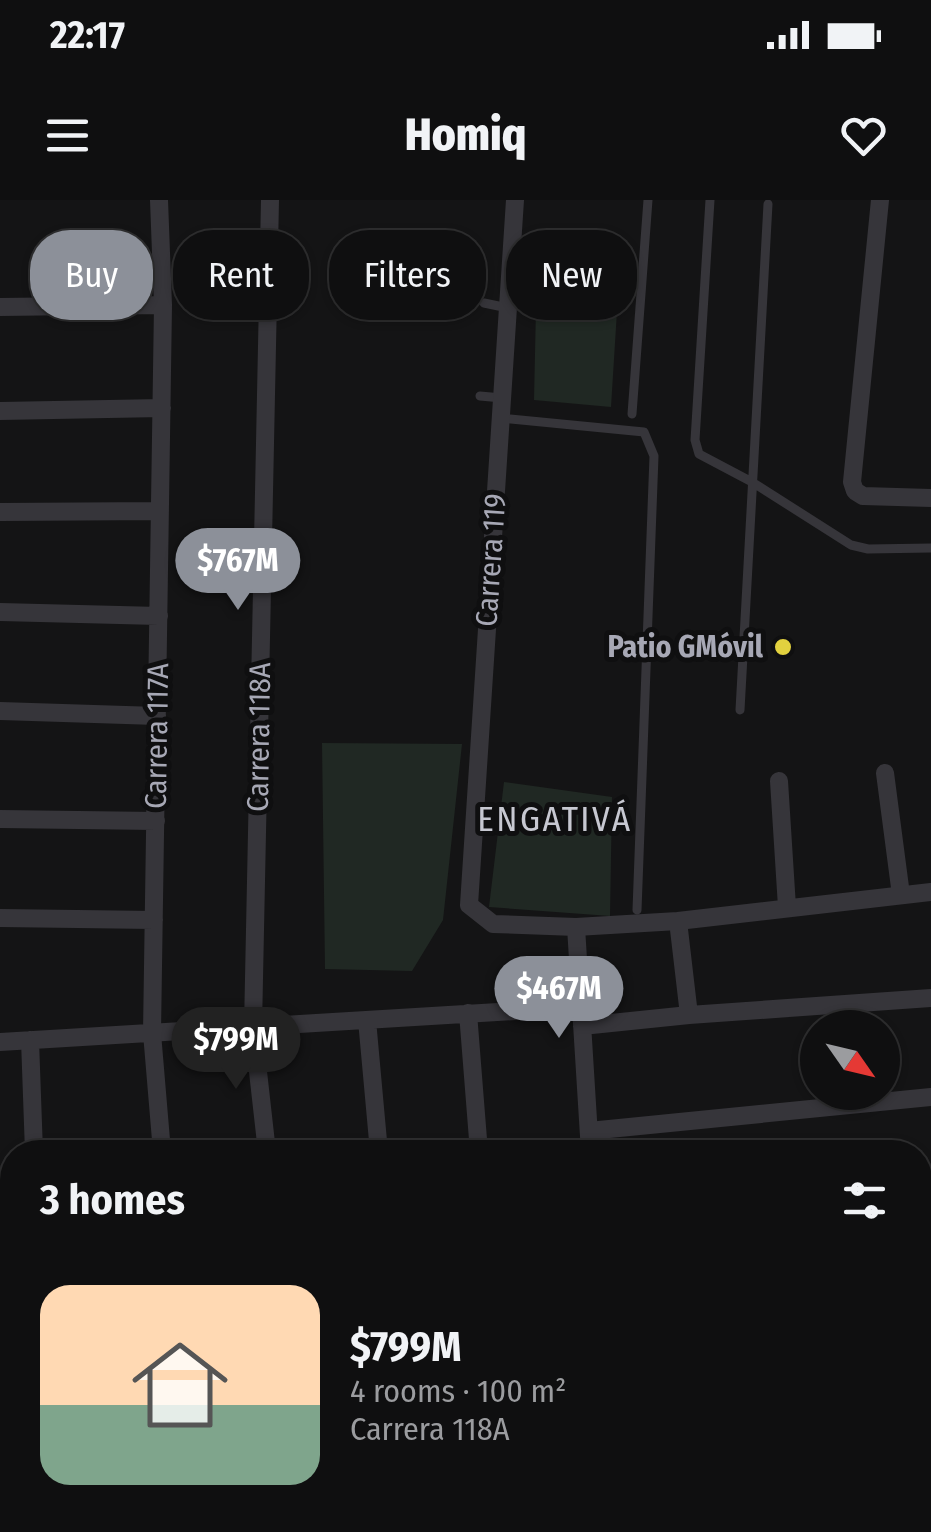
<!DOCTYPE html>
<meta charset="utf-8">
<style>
body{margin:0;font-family:"Fira Sans Condensed",sans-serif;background:#1d1d1e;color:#f1f3f6;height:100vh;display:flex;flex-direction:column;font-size:38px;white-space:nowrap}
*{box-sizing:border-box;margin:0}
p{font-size:32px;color:#9b9c9f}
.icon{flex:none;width:55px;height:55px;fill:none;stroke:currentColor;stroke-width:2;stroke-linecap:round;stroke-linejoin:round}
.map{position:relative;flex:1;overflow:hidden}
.panel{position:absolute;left:0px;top:940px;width:932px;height:392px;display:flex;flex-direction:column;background:#0f0f10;border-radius:40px 40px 0 0;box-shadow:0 2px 8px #0004,0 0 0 2px #2f2f30}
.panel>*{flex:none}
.hud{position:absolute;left:30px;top:30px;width:872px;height:90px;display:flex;gap:20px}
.needle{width:65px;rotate:124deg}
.controls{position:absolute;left:800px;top:810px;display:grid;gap:20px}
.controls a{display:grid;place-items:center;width:100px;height:100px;border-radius:50%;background:#0f0f10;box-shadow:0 2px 8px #0004,0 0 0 2px #2f2f30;font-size:50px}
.price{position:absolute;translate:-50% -85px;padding:0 22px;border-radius:35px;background:#8c9099;color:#fff;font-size:32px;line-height:65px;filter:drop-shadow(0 2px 5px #0008)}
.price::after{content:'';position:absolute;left:50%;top:60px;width:30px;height:22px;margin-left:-15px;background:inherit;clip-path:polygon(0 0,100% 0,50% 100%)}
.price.on{background:#222;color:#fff}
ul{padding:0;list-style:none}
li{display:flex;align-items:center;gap:30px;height:250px;padding:0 40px}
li+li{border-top:2px solid #2f2f30}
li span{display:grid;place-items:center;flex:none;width:280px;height:200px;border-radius:30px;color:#555}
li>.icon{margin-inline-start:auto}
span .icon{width:120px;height:120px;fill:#fffc;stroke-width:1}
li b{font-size:42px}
h2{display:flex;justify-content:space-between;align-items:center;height:120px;padding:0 40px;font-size:42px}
.chip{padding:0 35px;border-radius:40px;background:#0f0f10;box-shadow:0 2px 8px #0004,0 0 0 2px #2f2f30;font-size:35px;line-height:90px}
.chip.on{background:#8c9099;color:#fff}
.status{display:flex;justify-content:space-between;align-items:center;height:70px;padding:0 50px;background:#0f0f10;direction:ltr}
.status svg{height:28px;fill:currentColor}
header{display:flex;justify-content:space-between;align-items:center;height:130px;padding:0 40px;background:#0f0f10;font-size:45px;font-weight:800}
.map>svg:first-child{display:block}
.green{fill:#202823}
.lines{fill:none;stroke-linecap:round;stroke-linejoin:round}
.service{stroke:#36353a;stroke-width:9}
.pedestrian{stroke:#36353a;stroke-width:14}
.minor{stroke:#36353a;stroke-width:18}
.tertiary{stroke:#36353a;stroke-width:22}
.poi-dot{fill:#e2d13f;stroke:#0f0f10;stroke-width:4}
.labels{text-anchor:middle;stroke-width:10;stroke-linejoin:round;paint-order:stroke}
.street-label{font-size:30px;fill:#a7a8b5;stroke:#0f0f10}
.poi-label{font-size:30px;font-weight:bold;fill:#a7a8b5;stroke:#0f0f10;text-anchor:end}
.quarter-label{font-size:35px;letter-spacing:2.5px;fill:#c7c8d1;stroke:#0f0f10}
</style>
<div class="status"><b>22:17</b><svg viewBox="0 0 49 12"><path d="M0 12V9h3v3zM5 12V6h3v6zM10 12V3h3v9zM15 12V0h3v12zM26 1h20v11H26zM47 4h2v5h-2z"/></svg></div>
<header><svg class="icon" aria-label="menu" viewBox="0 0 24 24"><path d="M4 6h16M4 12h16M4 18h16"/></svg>Homiq<svg class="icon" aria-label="heart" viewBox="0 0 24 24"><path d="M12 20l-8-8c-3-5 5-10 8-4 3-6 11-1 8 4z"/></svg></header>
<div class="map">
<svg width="931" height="1332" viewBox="0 0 931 1332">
<rect width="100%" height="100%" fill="#141415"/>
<path class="green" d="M536,107L617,111L611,207L534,200Z
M322,543L462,544L443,720L412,771L325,769Z
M504,582L612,597L610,716L489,707Z"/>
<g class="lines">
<path class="service" d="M710,0L695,240L699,254L752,282L851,345L868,349L931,348
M484,103L508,108
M480,196L502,198
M632,214L648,0
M501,218L644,232L654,256L637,710
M740,510L768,4"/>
<path class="pedestrian" d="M920,997L931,996"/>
<path class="minor" d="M159,0L163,105L152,833L162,952
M515,0L469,705L493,724L576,727L678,721L931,692
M880,0L852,282L855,291L863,296L931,298
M0,107L163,105
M0,211L162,208
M0,312L160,311
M0,412L159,416
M0,511L157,516
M885,573L901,695
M779,581L787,707
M0,619L156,621
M0,718L154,720
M678,721L689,815
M576,727L590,952
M468,813L479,952
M367,820L379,952
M582,826L689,815L931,798
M30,840L34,952
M0,842L581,807
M589,931L931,897
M267,952L253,827L270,0
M85,1320L87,1332
M194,1320L196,1332
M435,1320L437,1332
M565,1332L566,1320
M659,1332L661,1320
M761,1332V1320
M860,1332L861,1320"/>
<path class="tertiary" d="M920,1105L931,1104
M0,1123L12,1130"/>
</g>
<circle class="poi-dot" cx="783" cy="447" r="10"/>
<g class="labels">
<g class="street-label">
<text transform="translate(491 360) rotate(-86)" y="10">Carrera 119</text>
<text transform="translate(157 536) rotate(-89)" y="10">Carrera 117A</text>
<text transform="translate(259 537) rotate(-89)" y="10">Carrera 118A</text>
</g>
<g class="poi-label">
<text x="763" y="457">Patio GMóvil</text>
</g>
<g class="quarter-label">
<text x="555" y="631">ENGATIVÁ</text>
</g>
</g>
</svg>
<div class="controls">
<a><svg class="needle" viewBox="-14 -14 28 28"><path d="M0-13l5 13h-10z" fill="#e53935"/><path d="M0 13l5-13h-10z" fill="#9b9c9f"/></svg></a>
</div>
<b class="price" style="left:238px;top:413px">$767M</b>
<b class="price" style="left:559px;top:841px">$467M</b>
<b class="price on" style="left:236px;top:892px">$799M</b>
<div class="hud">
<a class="chip on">Buy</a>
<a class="chip">Rent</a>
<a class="chip">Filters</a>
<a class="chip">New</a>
</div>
<section class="panel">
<h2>3 homes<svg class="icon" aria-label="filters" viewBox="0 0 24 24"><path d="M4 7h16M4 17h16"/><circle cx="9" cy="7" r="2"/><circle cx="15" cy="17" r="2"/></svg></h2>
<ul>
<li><span style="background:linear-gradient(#ffd9b3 60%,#7fa58c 0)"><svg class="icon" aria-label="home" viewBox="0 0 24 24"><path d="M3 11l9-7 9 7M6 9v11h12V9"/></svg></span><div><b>$799M</b><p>4 rooms · 100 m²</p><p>Carrera 118A</p></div></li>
</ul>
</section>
</div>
